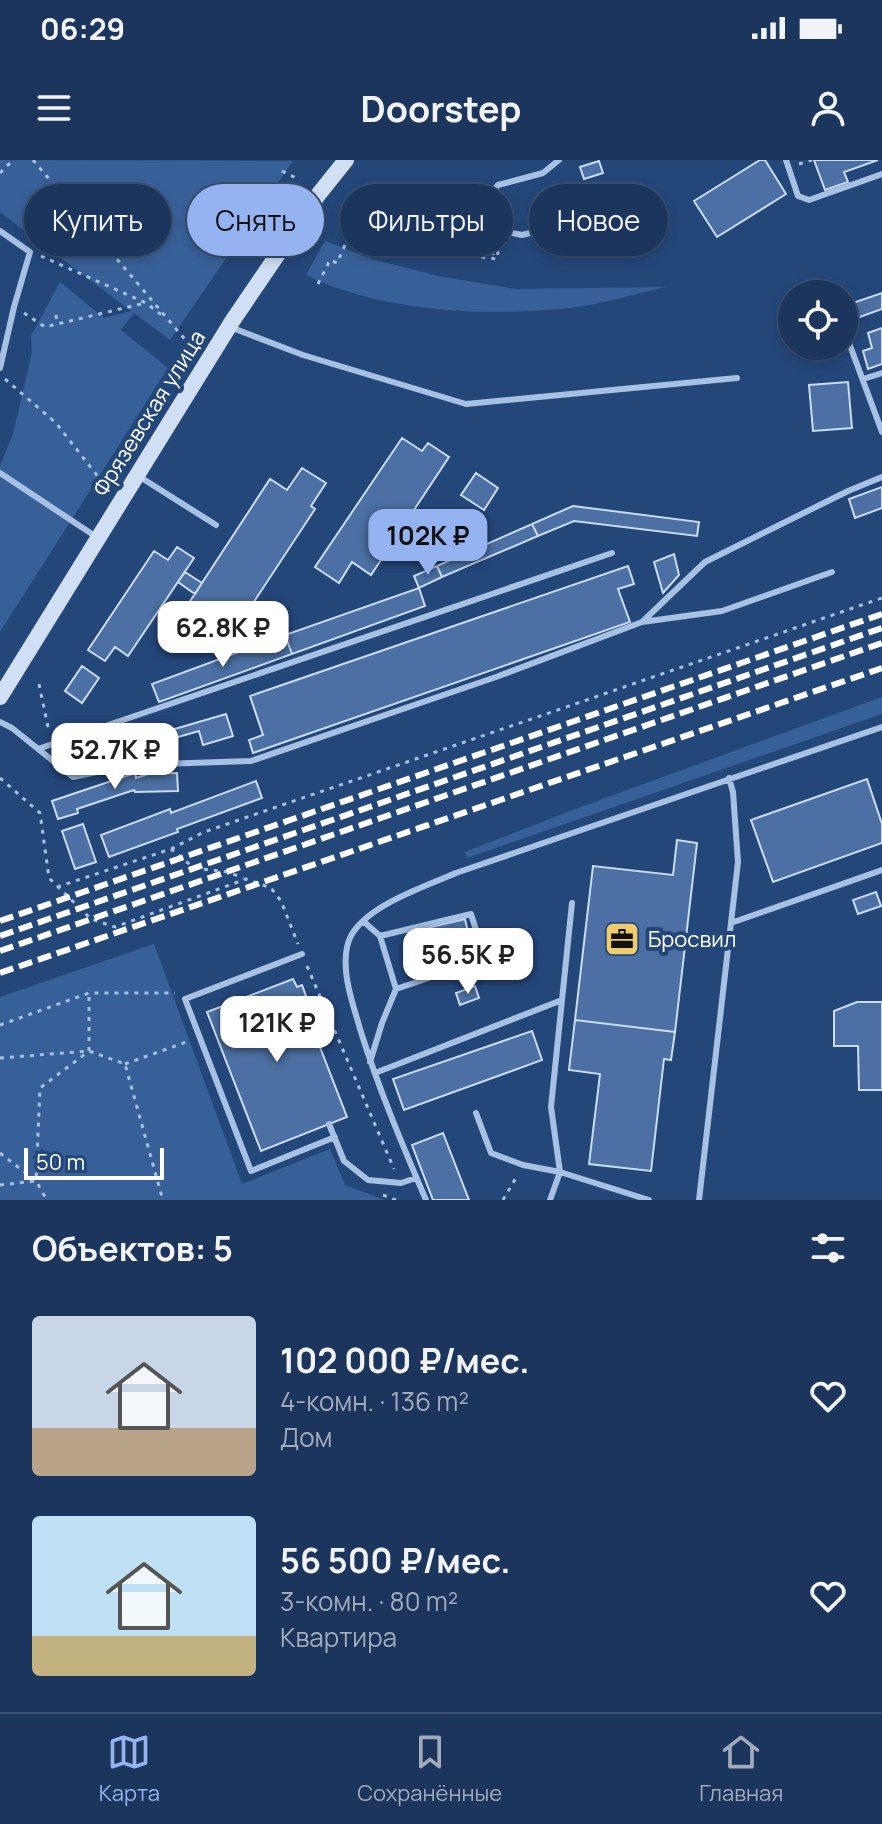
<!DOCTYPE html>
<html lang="ru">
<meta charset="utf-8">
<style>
body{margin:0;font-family:Manrope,sans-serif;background:#243d62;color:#f1f3f6;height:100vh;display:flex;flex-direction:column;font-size:30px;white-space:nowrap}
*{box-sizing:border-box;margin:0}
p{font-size:26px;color:#a0abbb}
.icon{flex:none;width:44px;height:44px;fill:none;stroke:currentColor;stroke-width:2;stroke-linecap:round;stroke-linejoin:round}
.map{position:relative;height:1040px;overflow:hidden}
.side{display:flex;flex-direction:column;background:#1b355c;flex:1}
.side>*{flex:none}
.guide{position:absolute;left:24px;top:24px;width:834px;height:72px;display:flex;gap:16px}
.controls{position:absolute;left:778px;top:120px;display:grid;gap:16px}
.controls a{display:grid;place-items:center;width:80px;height:80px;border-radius:50%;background:#1b355c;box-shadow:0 4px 12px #0003,0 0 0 2px #395072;font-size:40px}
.scale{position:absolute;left:24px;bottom:20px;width:140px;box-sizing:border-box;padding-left:8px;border:4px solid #fff;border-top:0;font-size:22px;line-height:28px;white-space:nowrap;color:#fff;-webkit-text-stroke:6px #24477a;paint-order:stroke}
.price{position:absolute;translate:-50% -68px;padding:0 18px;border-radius:16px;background:#fff;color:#222;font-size:26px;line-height:52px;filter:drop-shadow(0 2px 4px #0008)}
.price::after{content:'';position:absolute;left:50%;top:48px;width:24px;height:18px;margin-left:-12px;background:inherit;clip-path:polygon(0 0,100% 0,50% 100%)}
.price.on{background:#95b2f1;color:#111}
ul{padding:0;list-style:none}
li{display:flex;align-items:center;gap:24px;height:200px;padding:0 32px}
li span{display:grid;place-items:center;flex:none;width:224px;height:160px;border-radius:8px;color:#555}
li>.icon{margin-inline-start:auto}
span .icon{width:96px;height:96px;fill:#fffc;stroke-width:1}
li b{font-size:34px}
h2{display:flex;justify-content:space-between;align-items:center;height:96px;padding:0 32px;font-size:34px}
.pill{padding:0 28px;border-radius:36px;background:#1b355c;box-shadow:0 4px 12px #0003,0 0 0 2px #395072;font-size:28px;line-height:72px}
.pill.on{background:#95b2f1;color:#111}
.status{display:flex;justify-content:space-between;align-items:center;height:56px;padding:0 40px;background:#1b355c;direction:ltr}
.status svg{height:22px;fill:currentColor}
header{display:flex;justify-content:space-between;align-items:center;height:104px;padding:0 32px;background:#1b355c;font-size:36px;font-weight:700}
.menu{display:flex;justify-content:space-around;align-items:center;height:112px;border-top:2px solid #395072;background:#1b355c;font-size:22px;color:#a0abbb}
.menu a{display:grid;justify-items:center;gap:4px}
.menu .on{color:#95b2f1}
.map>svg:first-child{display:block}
.green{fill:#386098}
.building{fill:#4c70a3;stroke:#cadcf4;stroke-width:2}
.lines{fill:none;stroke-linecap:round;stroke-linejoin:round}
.path{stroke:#a7c1e4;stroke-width:3;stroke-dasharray:4 6;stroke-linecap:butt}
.lane{stroke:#a7c1e4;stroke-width:6}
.secondary{stroke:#d0dff4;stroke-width:16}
.rail{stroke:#fff;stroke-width:6;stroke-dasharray:14 6;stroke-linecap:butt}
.labels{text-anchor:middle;stroke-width:8;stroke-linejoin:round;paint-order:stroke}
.street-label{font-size:22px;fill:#fff;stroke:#24477a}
.poi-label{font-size:22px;fill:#fff;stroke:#24477a;text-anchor:start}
</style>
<div class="status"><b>06:29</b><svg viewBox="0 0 49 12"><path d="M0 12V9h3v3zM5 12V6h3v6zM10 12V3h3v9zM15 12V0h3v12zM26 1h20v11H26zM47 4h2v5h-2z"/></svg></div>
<header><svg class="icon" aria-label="menu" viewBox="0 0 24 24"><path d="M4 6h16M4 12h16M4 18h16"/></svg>Doorstep<svg class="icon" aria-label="person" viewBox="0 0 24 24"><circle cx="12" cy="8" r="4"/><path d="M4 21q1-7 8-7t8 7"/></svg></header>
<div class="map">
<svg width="882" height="1040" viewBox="0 0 882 1040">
<rect width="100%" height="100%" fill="#24477a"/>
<path class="green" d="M0,0L293,1L170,180L134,153L121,170L168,208L0,472V306L13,274L32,192L31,176L60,122L104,158L131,151L0,52Z
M325,81L372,99L438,116L516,129L666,127C634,134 602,144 570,148C487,157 381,152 306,115Z
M882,537V554L467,698L465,692L578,648Z
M154,784L242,1024L330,989L345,1025L385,1040H0V837Z"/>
<path class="building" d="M760,0H765L786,34L717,77L694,41Z
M814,0H878L844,12L848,22L825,30Z
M599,1L603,13L584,19L580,7Z
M469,85L493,87V94L469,92Z
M882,133V149L846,162L844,146Z
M882,168V204L868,209L863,191L872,188L868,173Z
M848,222L852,268L813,271L809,225Z
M402,278L422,291L428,283L449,297L371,415L352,402L339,423L315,407Z
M302,308L326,323L311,346L315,349L240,463L220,450L206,471L181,455L270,319L287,330Z
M476,313L498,328L484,350L461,335Z
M882,327V348L855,358L849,339Z
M573,346L699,362L697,376L574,361L538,376L532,364Z
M532,364L538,376L442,417L437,406Z
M177,387L194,398L128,496L115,487L105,501L88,490L154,391L168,400Z
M674,394L679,415L663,433L654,402Z
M437,406L442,417L419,428L414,416Z
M628,406L634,424L618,429L630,462L253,593L249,580L263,575L250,536Z
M185,412L202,423L195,434L178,422Z
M419,428L425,446L292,494L285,475Z
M285,475L292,494L159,542L152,524Z
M82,506L99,518L82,543L65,531Z
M226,554L233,576L203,585L199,571L171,579L168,571Z
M135,613L136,618L148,614L177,613L178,631L135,632L134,630L77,649L78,653L58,659L52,641Z
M867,619L882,664V683L773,722L751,660Z
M256,621L262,638L177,669L178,672L109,697L101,675L170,649L171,653Z
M83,664L96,702L75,709L62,671Z
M677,680L697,683L675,872L575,860L593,706L673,715Z
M876,732L881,746L858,754L853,740Z
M465,759L469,776L432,785L427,768Z
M293,819L297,827L302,825L306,836L301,838L347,957L261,991L207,852Z
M475,826L479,838L460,845L456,833Z
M857,842H882V930H859L858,886H834V851Z
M575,860L675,872L671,900L664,899L651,1011L589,1004L600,914L569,910Z
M532,871L542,900L404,950L393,919Z
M443,973L469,1040H433L412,985Z"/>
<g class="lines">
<path class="path" d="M33,0L188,183
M799,4L812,0
M282,11L300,20
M0,13L13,0
M366,73L380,77L399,87L420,90L437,87L472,96L497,99L499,83
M37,82L66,39
M41,96L146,143L163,156
M318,124L330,100L337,103L345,85L362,72L380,68L411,44L477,29
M24,153L45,167L145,143
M56,155L57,165
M5,219L56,263L103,323
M39,524L49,572
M0,618L40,653L49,718L91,759L115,767L246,719L271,728L281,741L298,784
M171,689L204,672L882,438
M57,727L171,689L194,708L228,712L243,718
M307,806L394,1009
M0,865L89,833H175
M0,898L89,891L125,904L162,1037L161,1040
M125,904L189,881
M0,993L36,1021L40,928L89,891V833
M0,1025L36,1021L47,1040
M383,1035L396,1040
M503,1040L517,1016"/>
<path class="lane" d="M559,0L543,13L498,25L489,36L488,53L491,60L502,71L522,75L558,66L647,31
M786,0L798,36L809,40L882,14
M260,50L291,69
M0,71L30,92L14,147L0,208
M230,167L303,195L466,244L737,218
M845,172L882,272
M863,219L882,213
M0,313L98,378
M140,317L216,365
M642,462L722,451L832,412
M0,562L12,568L73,617L130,605L251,601L496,517L642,462L705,402L848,331L882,317
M38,589L612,393
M363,761L380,776L471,754L485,799L396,829L382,863L370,902
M731,763L882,710
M380,776L396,829
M302,794L185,839L251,1011L335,977
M375,913L562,840
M476,953L491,993L523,1005L560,1012L551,947L572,743
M329,964L344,1001L368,1020L401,1023L416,1018
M426,1040C402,984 378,927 360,869C355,850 347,830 346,810C345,798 346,784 352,774C371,744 424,727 456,713L882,567
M550,1040L560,1012L649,1040
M699,1040L738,702L733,632L729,618"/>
<path class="secondary" d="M0,537L233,160L318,35L346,0"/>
<path class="rail" d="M0,761L882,454
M0,776L882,468
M0,791L882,483
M0,813L882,508"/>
</g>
<defs>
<g id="office-square" transform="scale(1.8)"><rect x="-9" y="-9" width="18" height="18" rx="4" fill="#eecc6b" stroke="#24477a"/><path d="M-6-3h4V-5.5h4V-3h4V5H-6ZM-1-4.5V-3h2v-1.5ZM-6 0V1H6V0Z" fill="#111"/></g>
</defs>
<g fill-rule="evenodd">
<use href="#office-square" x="622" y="779"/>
</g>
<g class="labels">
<g class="street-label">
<text transform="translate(149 253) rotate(-58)" y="8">Фрязевская улица</text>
</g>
<g class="poi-label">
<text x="648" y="787">Бросвил</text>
</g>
</g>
</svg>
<div class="controls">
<a><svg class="icon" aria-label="locate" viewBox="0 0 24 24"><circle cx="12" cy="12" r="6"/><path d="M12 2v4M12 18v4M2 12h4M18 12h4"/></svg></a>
</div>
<div class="scale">50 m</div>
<b class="price on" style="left:428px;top:417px">102K ₽</b>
<b class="price" style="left:223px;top:509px">62.8K ₽</b>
<b class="price" style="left:115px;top:631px">52.7K ₽</b>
<b class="price" style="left:468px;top:836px">56.5K ₽</b>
<b class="price" style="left:277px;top:904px">121K ₽</b>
<div class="guide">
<a class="pill">Купить</a>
<a class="pill on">Снять</a>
<a class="pill">Фильтры</a>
<a class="pill">Новое</a>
</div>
</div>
<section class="side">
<h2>Объектов: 5<svg class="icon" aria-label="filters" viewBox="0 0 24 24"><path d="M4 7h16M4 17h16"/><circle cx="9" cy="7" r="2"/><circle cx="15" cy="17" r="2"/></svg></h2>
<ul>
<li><span style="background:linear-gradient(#c9d6e8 70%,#b9a48a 0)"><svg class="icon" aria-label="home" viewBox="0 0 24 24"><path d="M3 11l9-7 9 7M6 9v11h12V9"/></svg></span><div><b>102 000 ₽/мес.</b><p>4-комн. · 136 m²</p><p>Дом</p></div><svg class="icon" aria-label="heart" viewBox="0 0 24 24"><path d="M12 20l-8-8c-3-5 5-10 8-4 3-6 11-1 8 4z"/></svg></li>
<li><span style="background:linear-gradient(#bfe0f5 75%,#c2b280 0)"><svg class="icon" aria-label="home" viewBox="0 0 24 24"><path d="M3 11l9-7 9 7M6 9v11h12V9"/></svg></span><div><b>56 500 ₽/мес.</b><p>3-комн. · 80 m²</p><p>Квартира</p></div><svg class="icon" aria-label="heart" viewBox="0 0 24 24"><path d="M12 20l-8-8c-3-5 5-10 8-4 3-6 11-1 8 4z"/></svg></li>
</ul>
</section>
<nav class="menu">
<a class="on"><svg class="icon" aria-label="map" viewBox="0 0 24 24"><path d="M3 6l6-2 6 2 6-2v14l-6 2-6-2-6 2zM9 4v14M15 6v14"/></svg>Карта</a>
<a><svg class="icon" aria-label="saved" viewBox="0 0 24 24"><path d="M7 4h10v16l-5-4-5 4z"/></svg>Сохранённые</a>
<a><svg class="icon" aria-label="home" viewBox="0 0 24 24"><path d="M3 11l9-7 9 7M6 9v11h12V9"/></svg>Главная</a>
</nav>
